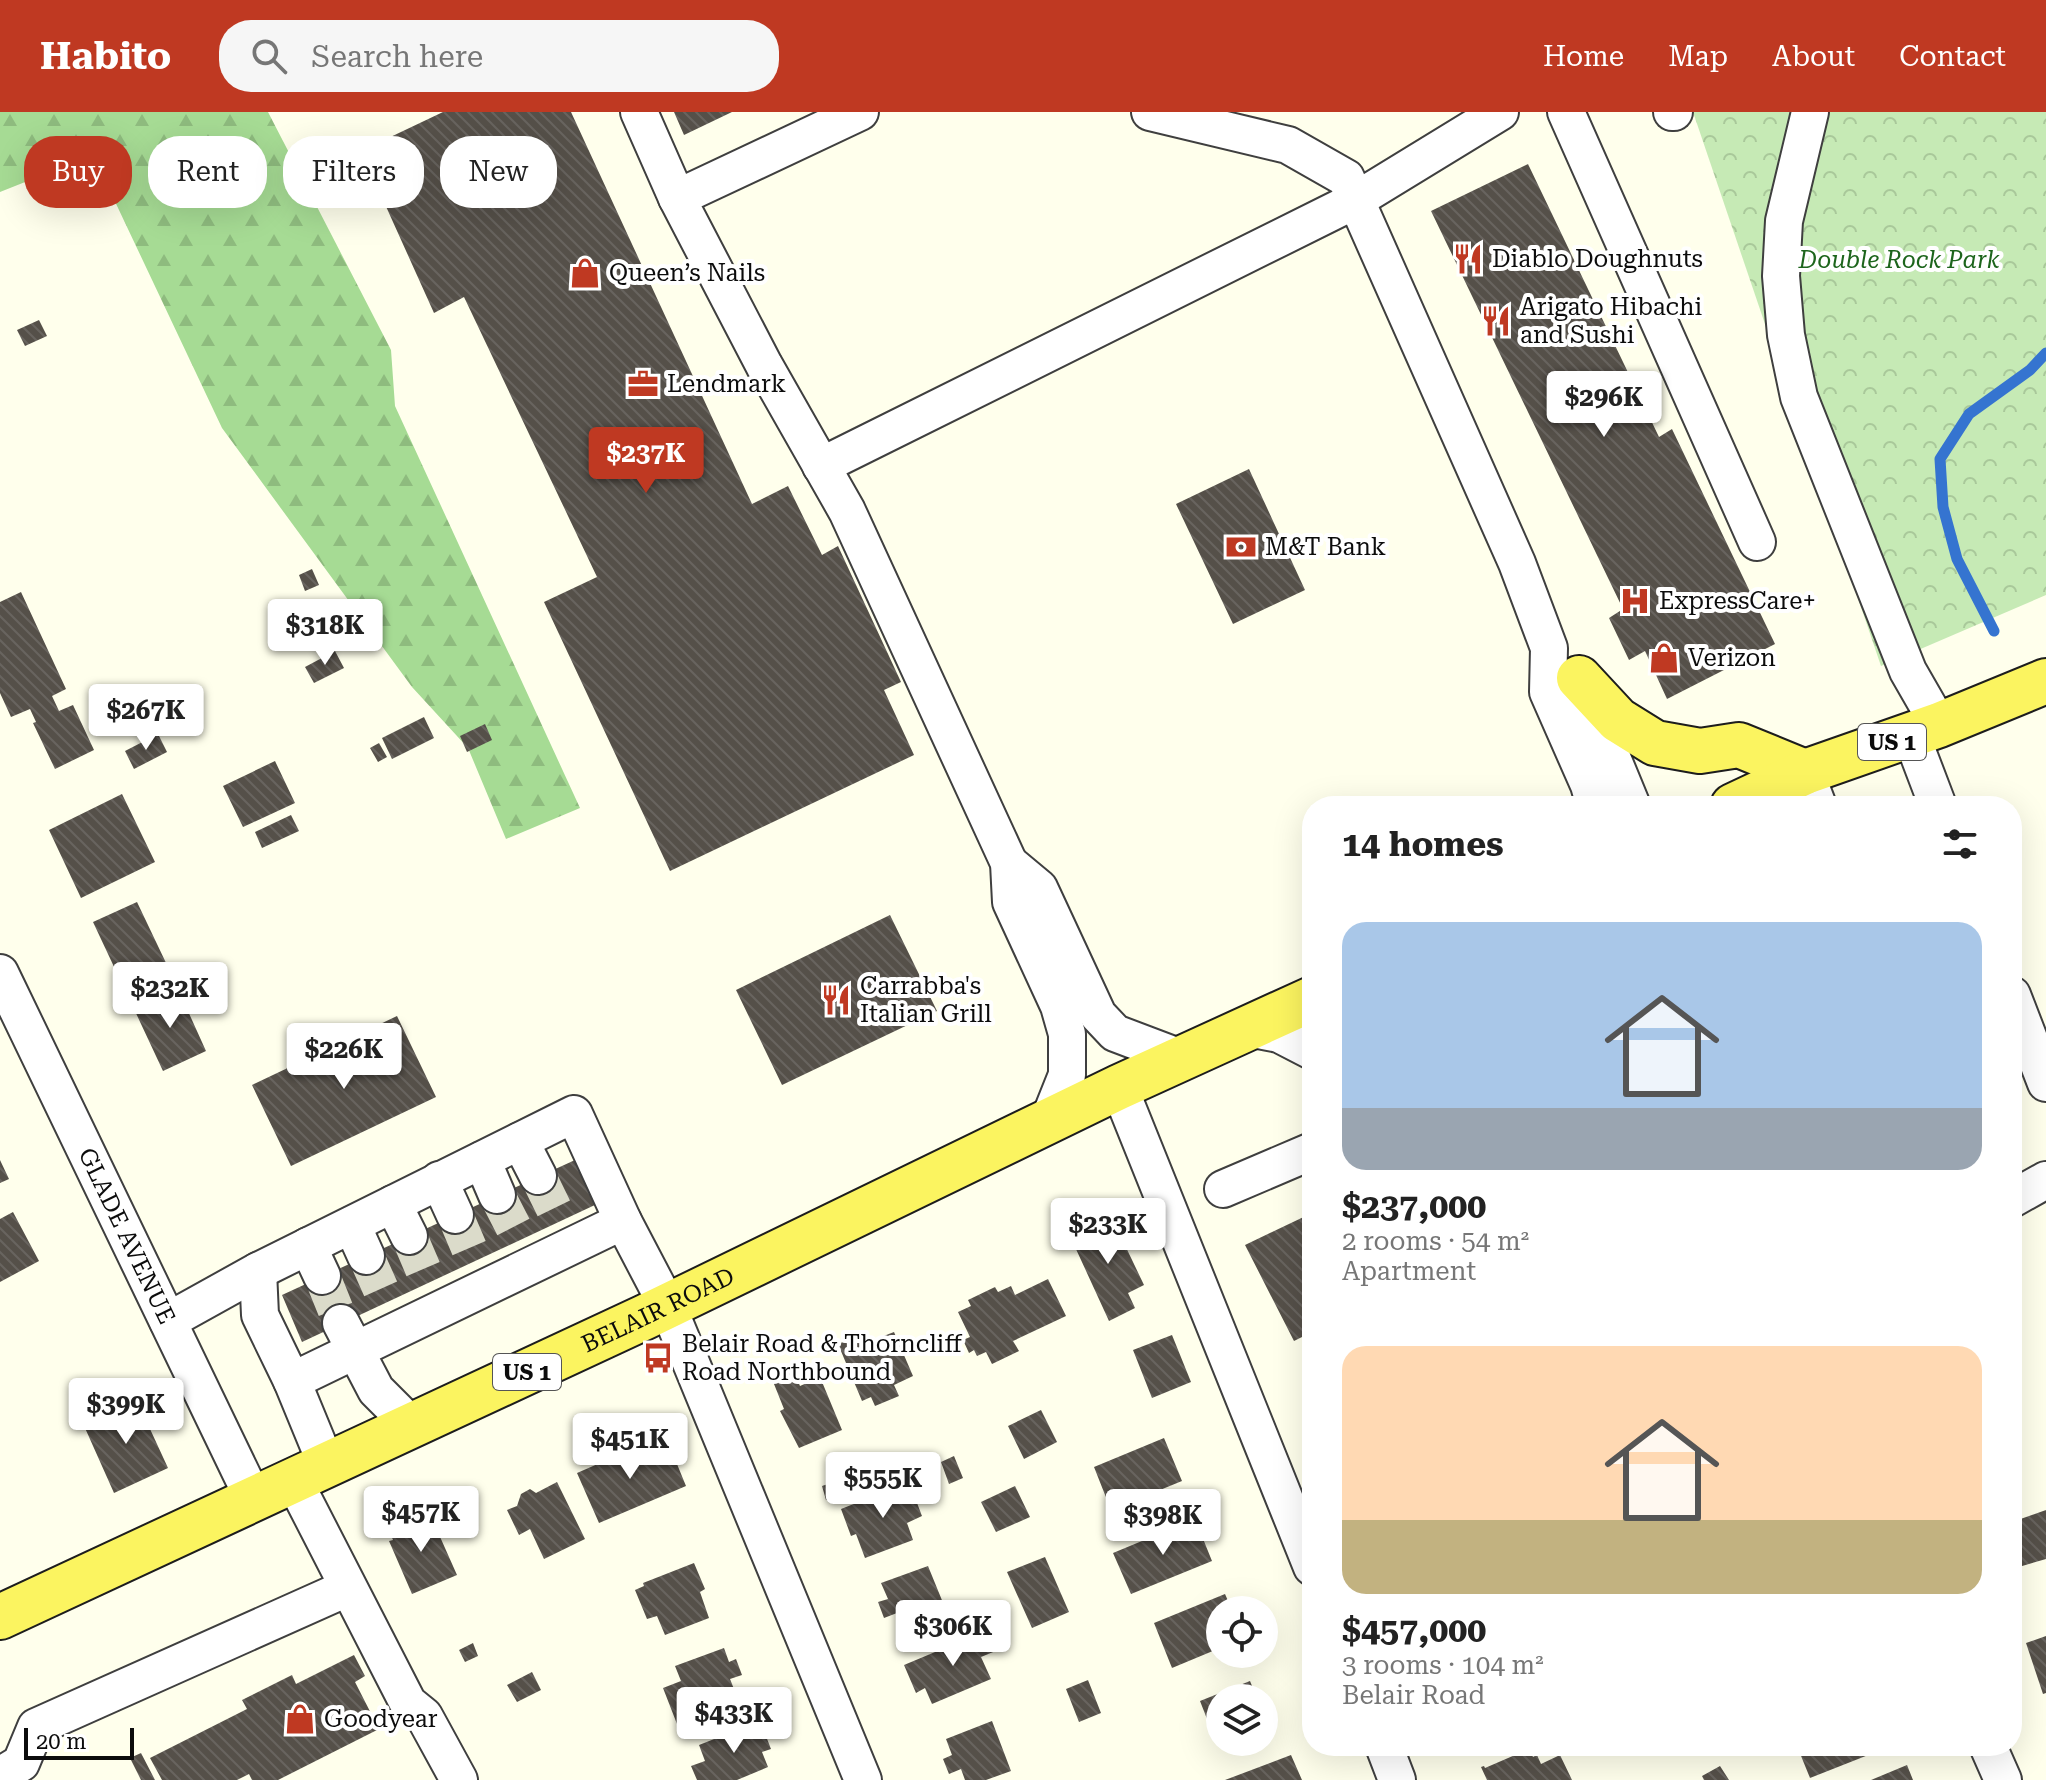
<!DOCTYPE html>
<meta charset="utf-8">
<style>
body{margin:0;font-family:"Roboto Serif",serif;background:#f6f6f6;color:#222;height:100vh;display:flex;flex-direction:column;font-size:30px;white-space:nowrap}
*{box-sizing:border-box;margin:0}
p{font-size:26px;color:#767676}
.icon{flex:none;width:44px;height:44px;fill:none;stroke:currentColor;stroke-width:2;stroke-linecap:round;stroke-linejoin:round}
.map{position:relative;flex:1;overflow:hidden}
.sheet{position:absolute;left:1302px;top:684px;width:720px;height:960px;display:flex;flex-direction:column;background:#fff;border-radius:32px;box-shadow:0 8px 32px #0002}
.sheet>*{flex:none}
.top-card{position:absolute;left:24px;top:24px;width:760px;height:72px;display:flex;gap:16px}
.tools{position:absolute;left:1206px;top:1484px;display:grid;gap:16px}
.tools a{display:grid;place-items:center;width:72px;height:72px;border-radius:50%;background:#fff;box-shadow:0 8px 32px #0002;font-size:40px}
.scale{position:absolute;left:24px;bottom:20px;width:110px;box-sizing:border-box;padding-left:8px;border:4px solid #0c0c0c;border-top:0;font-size:22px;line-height:28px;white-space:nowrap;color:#0c0c0c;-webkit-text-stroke:6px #fff;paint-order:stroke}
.price{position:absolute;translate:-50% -68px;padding:0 18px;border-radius:8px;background:#fff;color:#222;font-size:26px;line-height:52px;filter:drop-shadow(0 2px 4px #0008)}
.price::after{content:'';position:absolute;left:50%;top:48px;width:24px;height:18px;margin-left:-12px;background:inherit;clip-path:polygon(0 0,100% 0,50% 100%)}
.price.selected{background:#bf3922;color:#fff}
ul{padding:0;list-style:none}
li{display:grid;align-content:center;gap:16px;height:424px;padding:0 40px}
li span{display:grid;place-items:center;height:248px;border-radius:24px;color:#555}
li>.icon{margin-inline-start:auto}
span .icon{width:144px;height:144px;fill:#fffc;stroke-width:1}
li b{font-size:34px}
h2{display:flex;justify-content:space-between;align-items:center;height:96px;padding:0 40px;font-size:34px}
.chip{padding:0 28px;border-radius:32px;background:#fff;box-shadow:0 8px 32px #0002;font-size:28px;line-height:72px}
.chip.selected{background:#bf3922;color:#fff}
header{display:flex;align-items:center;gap:48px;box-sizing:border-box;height:112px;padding:0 40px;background:#bf3922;color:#fff}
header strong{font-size:38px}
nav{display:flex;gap:44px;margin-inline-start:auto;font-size:28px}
.search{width:560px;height:72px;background:#f6f6f6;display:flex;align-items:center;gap:20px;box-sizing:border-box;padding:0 28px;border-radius:32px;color:#767676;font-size:30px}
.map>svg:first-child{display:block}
.forest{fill:url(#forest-firs)}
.park{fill:url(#park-crowns)}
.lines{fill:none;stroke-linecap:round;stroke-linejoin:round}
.stream{stroke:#3574d0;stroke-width:11}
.building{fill:url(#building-back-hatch)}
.minor-tunnel{stroke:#dbdbca;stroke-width:36;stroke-dasharray:36 18;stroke-linecap:butt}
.minor-casing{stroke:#3f3f3f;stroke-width:40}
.major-casing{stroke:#1d1d1d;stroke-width:48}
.minor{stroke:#fff;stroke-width:36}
.major{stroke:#fbf460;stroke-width:44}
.labels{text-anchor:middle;stroke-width:8;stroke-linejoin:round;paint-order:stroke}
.shield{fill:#fff;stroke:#555;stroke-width:2}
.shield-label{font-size:22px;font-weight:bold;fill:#0c0c0c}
.poi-label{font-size:24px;fill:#0c0c0c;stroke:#fff;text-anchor:start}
.park-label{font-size:24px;font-style:italic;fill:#1d651c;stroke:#fff}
.street-label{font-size:24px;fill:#0c0c0c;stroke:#fff}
</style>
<header>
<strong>Habito</strong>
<div class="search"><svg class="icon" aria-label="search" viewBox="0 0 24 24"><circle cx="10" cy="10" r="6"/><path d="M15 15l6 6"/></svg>Search here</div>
<nav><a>Home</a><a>Map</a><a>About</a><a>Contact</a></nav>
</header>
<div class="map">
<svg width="2046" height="1668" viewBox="0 0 2046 1668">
<defs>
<pattern id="forest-firs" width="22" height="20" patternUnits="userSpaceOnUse" patternTransform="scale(2)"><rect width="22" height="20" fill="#a6db94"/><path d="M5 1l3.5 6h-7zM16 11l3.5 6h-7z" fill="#8ebb7e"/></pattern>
<pattern id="park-crowns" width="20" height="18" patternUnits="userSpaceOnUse" patternTransform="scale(2)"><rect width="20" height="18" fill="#c6eab5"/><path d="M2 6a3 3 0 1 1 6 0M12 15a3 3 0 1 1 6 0" fill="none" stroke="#a9c89a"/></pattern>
<pattern id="building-back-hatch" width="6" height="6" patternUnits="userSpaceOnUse" patternTransform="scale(2)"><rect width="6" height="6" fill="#555049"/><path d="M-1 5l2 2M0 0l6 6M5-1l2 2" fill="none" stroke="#68645f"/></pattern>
</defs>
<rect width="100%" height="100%" fill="#ffffec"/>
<path class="forest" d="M0,0H268L391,238L395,294L580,696L506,727L468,636L412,575L222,316L93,43L0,80Z"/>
<path class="park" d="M1693,0H2046V483L1881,554Z"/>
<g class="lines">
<path class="stream" d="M1994,519L1957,447L1943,395L1940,347L1969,302L2030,258L2046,241"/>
</g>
<path class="building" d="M443,0H571L752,392L788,374L822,443L838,434L901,570L884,578L914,643L670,759L544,490L597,465L464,185L434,201L361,39Z
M674,0H732L684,23Z
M1528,52L1659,325L1672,317L1775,532L1667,587L1645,539L1629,548L1609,506L1623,497L1431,99Z
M39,208L47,224L25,234L17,218Z
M1249,357L1305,478L1233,512L1176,392Z
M312,457L319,473L305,479L299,463Z
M21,480L66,577L52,584L59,599L73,593L94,638L55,657L33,611L36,610L30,597L11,605L0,581V490Z
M335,539L344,556L314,571L305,555Z
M424,605L434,626L392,647L382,626Z
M485,612L492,628L467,640L460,624Z
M158,622L167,640L134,657L125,639Z
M379,631L387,645L378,650L370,636Z
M275,649L295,691L243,715L223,674Z
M122,682L155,750L81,786L49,718Z
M291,703L299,719L262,736L255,720Z
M137,790L167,853L123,874L93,810Z
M890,803L937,899L782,973L736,878Z
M178,877L206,939L163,959L134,897Z
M397,904L436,985L291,1054L252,973Z
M0,1048L9,1067L0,1071Z
M575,1048L597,1092L302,1230L282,1183Z
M13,1100L39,1149L0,1170V1107Z
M1312,1101V1220L1294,1229L1245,1133Z
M1111,1104L1144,1173L1128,1181L1135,1196L1109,1209L1070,1124Z
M1048,1167L1066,1204L1013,1229L1019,1239L992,1252L986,1240L977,1244L974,1238L969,1241L963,1228L970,1225L958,1200L971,1194L968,1188L995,1175L998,1180L1011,1174L1015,1183Z
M894,1220L913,1264L894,1273L899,1284L875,1294L871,1285L862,1289L838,1232L865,1221L868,1230Z
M1172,1223L1191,1270L1152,1286L1133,1238Z
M791,1253L800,1274L820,1265L842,1318L799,1336L780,1299L784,1297L770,1262Z
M130,1286L134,1295L139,1293L168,1356L114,1381L85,1316L108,1306L105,1298Z
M1041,1298L1057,1330L1024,1347L1008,1314Z
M1164,1326L1182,1369L1111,1398L1094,1355Z
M648,1332L653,1343L670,1335L686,1374L599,1411L577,1361L600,1351L596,1342L609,1336L613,1347Z
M885,1342L893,1362L877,1368L870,1348Z
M954,1344L963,1366L949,1372L941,1350Z
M837,1369L841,1383L826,1388L822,1374Z
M557,1370L585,1427L544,1447L530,1417L519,1423L507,1398L517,1394L521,1382L530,1377L536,1381Z
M909,1370L922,1404L907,1411L913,1428L865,1446L856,1422L851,1424L841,1397Z
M1015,1374L1030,1405L996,1420L981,1390Z
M2046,1398V1447L2012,1457V1410Z
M426,1402L430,1411L433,1409L457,1463L412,1482L389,1429L393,1428L389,1418Z
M1195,1407L1212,1449L1131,1482L1113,1441Z
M1045,1445L1069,1500L1032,1516L1007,1460Z
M694,1451L705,1477L700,1480L709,1506L665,1523L657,1504L647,1507L635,1478L644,1474L643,1471Z
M928,1454L948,1503L905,1520L897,1501L884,1506L878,1490L888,1487L881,1471Z
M1225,1482L1232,1498H1220V1536L1172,1556L1154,1511Z
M990,1517L998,1538L981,1545L991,1567L932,1592L925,1576L916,1581L904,1553Z
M2046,1524V1581L2043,1582L2026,1531Z
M473,1531L478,1544L465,1550L459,1538Z
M724,1536L729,1550L736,1547L742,1563L730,1567L738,1587L677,1612L663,1576L681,1569L675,1554Z
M354,1543L365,1564L355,1570L379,1617L278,1668H252L249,1662L237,1668H162L150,1646L247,1597L242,1588L292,1563L296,1572Z
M532,1560L541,1578L517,1590L507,1573Z
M1088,1568L1101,1601L1079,1610L1066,1577Z
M1250,1569L1257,1586H1220V1628L1216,1630L1200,1589Z
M1266,1582L1275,1604L1264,1608V1586H1257Z
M760,1609L771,1637L762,1640L768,1655L737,1668H697L691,1654L705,1649L699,1633Z
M992,1609L1011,1659L986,1668H965L961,1657L949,1662L943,1647L952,1643L946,1627Z
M1797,1634H1891L1810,1666Z
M1529,1637L1533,1645L1537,1643L1541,1652L1560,1643L1572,1668H1487L1481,1655L1484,1654L1485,1656Z
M141,1641L155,1668H141L130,1646Z
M1291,1643L1302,1668H1225Z
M1907,1653L1913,1668H1871Z
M1720,1654L1729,1668H1704L1702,1664Z"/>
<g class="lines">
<path class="minor-tunnel" d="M538,1064L560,1109
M497,1083L520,1128
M455,1103L475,1150
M409,1124L429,1171
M366,1144L387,1191
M322,1164L341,1211"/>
<g class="minor-casing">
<g id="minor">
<path d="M639,0L677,86"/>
<path d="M860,0L677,86L764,253L847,399L1009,751L1011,790L1059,894L1067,922V963L1049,1008"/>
<path d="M1150,0L1288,33L1346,66L1517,451L1549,536L1548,580L1589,673L1595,694"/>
<path d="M1566,0L1757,430"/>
<path d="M1672,0H1674"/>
<path d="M1810,0L1784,109L1781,164L1786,223L1799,285L1908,559L1939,613"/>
<path d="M821,354L1356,88L1500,0"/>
<path d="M1585,580L1632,694"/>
<path d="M1911,623L1938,694"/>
<path d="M1805,660L1818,694"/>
<path d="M1009,751L1039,776L1098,903L1115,921L1181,946"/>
<path id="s1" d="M0,861L254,1388"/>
<path d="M2012,883L2046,971"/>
<path d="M1248,916L1279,922L1312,939"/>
<path d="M1119,975L1312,1455"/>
<path d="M520,1029L538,1064"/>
<path d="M482,1048L497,1083"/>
<path d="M439,1068L455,1103"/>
<path d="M1223,1077L1312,1039"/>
<path d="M2012,1087L2046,1068"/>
<path d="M393,1092L409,1124"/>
<path d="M352,1113L366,1144"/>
<path d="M308,1134L322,1164"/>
<path d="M258,1159L260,1203L292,1269L623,1109"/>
<path d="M168,1209L258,1159L574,1002L623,1109L668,1195L863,1668"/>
<path d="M341,1211L376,1278L412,1314"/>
<path d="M292,1269L327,1354"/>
<path d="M294,1369L408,1591L424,1604L459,1668"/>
<path d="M1384,1634L1397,1668"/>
<path d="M1988,1634L2003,1668"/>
<path d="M0,1664L21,1651L36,1615L347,1476"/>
</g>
</g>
<g class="major-casing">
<g id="major">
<path d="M1579,566L1618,608L1655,631L1700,639L1739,633L1805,660"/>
<path d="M1733,694L1805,660L1939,613L2046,569"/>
<path id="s2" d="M0,1505L645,1205L1119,975L1312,887"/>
</g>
</g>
<use href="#minor" class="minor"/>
<use href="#major" class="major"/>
</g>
<defs>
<g id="restaurant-bare" transform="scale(2.4)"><path d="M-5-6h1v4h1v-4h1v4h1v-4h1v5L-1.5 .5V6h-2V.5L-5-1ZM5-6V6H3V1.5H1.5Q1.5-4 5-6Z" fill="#bf3922" stroke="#fff" stroke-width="2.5" paint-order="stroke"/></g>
<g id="shop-bare" transform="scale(2.4)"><path d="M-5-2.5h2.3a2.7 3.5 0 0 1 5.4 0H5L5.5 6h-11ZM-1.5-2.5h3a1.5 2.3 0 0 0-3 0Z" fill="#bf3922" stroke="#fff" stroke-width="2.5" paint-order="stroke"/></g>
<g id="office-bare" transform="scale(2.4)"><path d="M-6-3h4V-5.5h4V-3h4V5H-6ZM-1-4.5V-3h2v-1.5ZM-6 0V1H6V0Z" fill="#bf3922" stroke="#fff" stroke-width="2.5" paint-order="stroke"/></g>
<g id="bank-bare" transform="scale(2.4)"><path d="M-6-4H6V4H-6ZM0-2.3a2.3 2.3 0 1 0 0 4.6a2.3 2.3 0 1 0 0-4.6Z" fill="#bf3922" stroke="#fff" stroke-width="2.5" paint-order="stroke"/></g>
<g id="hospital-bare" transform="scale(2.4)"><path d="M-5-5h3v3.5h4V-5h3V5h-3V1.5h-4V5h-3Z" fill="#bf3922" stroke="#fff" stroke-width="2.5" paint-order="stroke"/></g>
<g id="bus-bare" transform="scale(2.4)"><path d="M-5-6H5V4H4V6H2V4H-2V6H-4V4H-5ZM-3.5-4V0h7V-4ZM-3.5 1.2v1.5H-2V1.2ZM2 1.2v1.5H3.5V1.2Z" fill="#bf3922" stroke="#fff" stroke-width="2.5" paint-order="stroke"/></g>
</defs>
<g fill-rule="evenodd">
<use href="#restaurant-bare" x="1468" y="147"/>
<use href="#shop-bare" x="585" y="161"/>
<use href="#restaurant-bare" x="1496" y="209"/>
<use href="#office-bare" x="643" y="272"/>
<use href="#bank-bare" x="1241" y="435"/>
<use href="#hospital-bare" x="1635" y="489"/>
<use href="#shop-bare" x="1664" y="546"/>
<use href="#restaurant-bare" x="836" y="888"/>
<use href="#bus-bare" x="658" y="1246"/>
<use href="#shop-bare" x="300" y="1607"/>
</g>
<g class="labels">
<g class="shield">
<rect x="1858" y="612" width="68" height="36" rx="6"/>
<rect x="493" y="1242" width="68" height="36" rx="6"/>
</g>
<g class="shield-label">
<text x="1892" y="638">US 1</text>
<text x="527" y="1268">US 1</text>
</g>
<g class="poi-label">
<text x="1492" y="155">Diablo Doughnuts</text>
<text x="609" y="169">Queen’s Nails</text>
<text x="1520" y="203">Arigato Hibachi<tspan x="1520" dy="28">and Sushi</tspan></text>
<text x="667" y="280">Lendmark</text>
<text x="1265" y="443">M&amp;T Bank</text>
<text x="1659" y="497">ExpressCare+</text>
<text x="1688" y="554">Verizon</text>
<text x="860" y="882">Carrabba's<tspan x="860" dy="28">Italian Grill</tspan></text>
<text x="682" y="1240">Belair Road &amp; Thorncliff<tspan x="682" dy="28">Road Northbound</tspan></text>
<text x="324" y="1615">Goodyear</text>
</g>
<g class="park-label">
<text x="1899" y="156">Double Rock Park</text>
</g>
<g class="street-label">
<text dy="8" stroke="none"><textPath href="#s1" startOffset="292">GLADE AVENUE</textPath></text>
<text dy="8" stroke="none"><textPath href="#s2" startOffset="726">BELAIR ROAD</textPath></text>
</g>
</g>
</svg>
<div class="tools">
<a><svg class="icon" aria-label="locate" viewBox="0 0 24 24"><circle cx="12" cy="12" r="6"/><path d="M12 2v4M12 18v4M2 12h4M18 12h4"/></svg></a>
<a><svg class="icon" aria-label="layers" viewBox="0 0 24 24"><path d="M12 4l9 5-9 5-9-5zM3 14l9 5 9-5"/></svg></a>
</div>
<div class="scale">20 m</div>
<b class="price" style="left:1604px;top:327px">$296K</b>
<b class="price selected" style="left:646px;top:383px">$237K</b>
<b class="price" style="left:325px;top:555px">$318K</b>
<b class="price" style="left:146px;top:640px">$267K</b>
<b class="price" style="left:170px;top:918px">$232K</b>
<b class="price" style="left:344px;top:979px">$226K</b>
<b class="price" style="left:1108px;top:1154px">$233K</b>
<b class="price" style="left:126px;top:1334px">$399K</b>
<b class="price" style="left:630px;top:1369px">$451K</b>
<b class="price" style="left:883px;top:1408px">$555K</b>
<b class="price" style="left:421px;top:1442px">$457K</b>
<b class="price" style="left:1163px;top:1445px">$398K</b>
<b class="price" style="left:953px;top:1556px">$306K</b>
<b class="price" style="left:734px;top:1643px">$433K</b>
<div class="top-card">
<a class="chip selected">Buy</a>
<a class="chip">Rent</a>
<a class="chip">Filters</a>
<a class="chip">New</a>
</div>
<section class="sheet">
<h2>14 homes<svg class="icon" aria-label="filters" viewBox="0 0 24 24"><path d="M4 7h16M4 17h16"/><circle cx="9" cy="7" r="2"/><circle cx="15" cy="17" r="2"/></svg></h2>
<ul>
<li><span style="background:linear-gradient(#a9c7e8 75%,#9aa5b1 0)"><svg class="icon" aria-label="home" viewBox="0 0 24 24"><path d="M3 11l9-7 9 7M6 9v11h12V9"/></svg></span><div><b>$237,000</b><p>2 rooms · 54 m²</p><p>Apartment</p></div></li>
<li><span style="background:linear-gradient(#ffd9b3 70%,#c2b280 0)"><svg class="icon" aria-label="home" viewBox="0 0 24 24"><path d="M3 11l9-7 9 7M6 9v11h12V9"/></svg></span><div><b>$457,000</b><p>3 rooms · 104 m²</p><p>Belair Road</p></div></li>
</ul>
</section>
</div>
